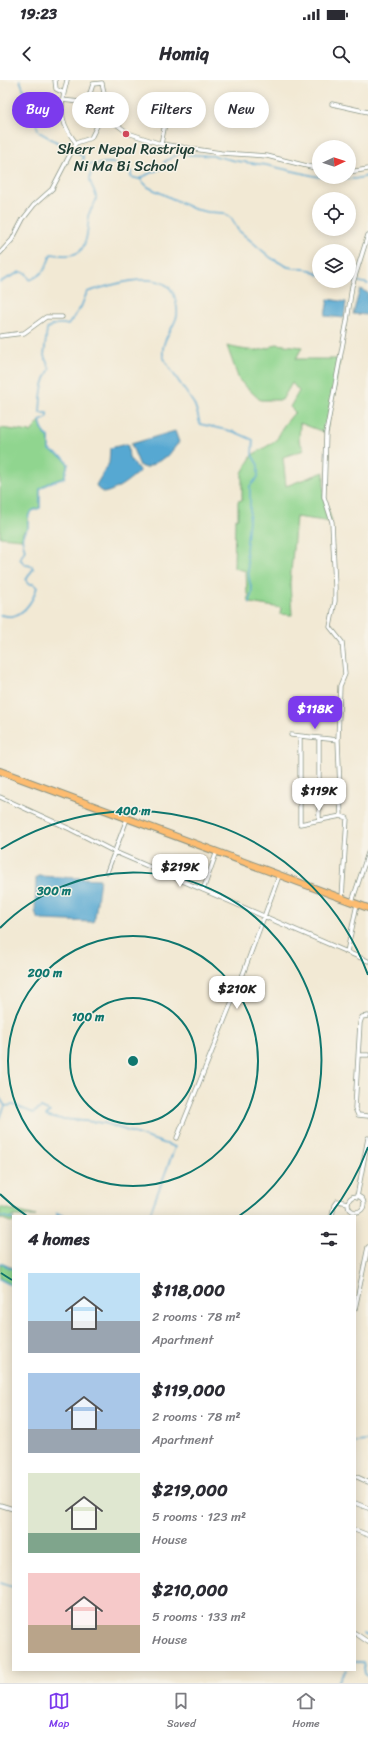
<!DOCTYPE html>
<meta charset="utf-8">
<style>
body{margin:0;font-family:Sriracha,sans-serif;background:#f7f7f7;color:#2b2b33;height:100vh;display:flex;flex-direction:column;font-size:15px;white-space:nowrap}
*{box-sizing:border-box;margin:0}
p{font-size:13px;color:#7c7c81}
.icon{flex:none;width:22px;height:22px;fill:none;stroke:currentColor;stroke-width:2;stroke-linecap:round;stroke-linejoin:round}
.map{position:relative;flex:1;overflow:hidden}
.details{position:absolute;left:12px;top:1135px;width:344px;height:456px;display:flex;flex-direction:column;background:#fff;border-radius:0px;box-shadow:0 2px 10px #0003}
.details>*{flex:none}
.guide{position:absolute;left:12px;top:12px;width:344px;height:36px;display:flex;gap:8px}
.needle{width:26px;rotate:86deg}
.tools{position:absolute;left:312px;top:60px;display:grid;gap:8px}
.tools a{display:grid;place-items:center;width:44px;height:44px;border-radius:50%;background:#fff;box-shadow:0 2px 10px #0003;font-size:20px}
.price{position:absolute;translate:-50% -34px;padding:0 9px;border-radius:8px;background:#fff;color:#222;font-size:13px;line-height:26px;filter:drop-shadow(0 1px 2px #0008)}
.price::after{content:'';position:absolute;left:50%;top:24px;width:12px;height:9px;margin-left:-6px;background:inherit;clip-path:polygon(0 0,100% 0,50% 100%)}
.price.active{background:#7c3aed;color:#fff}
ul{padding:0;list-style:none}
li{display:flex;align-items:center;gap:12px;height:100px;padding:0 16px}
li span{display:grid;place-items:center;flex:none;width:112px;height:80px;border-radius:0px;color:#555}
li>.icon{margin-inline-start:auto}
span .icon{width:48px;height:48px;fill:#fffc;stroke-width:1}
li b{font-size:17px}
h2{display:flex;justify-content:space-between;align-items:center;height:48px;padding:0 16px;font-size:17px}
.pill{padding:0 14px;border-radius:18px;background:#fff;box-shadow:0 2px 10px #0003;font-size:14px;line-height:36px}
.pill.active{background:#7c3aed;color:#fff}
.status{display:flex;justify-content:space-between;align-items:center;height:28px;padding:0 20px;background:#fff;direction:ltr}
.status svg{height:11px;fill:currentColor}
header{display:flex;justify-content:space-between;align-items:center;height:52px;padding:0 16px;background:#fff;font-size:18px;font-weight:700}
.menu{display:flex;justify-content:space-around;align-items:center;height:56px;border-top:1px solid #e1e1e2;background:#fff;font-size:11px;color:#7c7c81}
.menu a{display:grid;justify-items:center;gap:2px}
.menu .active{color:#7c3aed}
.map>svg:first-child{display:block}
.green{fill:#90d58f;stroke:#588962}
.water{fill:#57a8d2;stroke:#3b7283}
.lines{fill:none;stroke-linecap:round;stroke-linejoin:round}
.stream{stroke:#57a8d2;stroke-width:1.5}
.street-casing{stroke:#889384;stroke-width:5}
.highway-casing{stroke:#889384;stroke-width:8}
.street{stroke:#fff;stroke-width:3.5}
.highway{stroke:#fdbc6f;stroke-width:6}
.ring{fill:none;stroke:#0f766e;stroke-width:2}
.poi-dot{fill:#d1495b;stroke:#f7f3e8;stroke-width:1.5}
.labels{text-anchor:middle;stroke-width:3;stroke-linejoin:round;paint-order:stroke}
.poi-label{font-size:15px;fill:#1f3d34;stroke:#f7f3e8}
.centre{fill:#0f766e;stroke:#f7f3e8;stroke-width:2}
.ring-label{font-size:12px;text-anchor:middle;font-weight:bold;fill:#0f766e;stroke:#f7f3e8;stroke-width:3;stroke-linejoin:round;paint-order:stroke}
</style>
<div class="status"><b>19:23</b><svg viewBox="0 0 49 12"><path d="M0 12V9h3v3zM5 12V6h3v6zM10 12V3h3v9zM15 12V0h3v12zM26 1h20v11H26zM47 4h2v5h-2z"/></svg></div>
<header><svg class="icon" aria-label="back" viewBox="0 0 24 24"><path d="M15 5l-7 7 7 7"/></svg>Homiq<svg class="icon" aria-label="search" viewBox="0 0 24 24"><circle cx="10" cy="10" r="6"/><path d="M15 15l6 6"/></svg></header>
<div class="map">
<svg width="368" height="1603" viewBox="0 0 368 1603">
<rect width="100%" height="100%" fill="#f7f3e8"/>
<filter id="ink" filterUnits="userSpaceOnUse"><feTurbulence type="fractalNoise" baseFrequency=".025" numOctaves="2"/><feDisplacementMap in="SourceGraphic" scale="8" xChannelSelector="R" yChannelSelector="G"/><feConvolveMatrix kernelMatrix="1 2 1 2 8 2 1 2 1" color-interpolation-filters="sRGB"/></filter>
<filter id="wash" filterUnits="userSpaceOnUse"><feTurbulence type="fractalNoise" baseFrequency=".012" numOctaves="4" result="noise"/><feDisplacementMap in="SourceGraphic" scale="16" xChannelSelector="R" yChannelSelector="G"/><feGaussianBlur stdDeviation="0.9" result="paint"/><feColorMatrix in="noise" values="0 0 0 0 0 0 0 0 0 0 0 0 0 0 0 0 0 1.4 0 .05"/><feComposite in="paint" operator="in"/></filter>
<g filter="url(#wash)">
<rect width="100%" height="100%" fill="#f2e9d4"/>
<path class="green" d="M276,264L302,267L296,279H340L326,353L300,343L299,360L304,370L283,377L286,406L324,392V417L332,442L296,437L290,503L292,535L280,534L281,528L250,523L248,521L249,514L247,513L246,491L234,488L235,439L238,438V421L242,420V393L252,375L276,361L284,345L295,332L290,327L299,311L292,303L282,320H260L239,300L227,266C244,270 261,274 276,264Z
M40,341L44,354L49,357V370L64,378L68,384L64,398L49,403L40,409V428C27,431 28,436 28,448L23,452L22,459L0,457V348L31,352Z
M0,1127L36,1136H13V1143L0,1138Z
M0,1183L13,1188V1206L0,1199Z"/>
<path class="water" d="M360,209L368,213V235L353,234Z
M328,219L346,222L344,238L325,236Z
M175,351L179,362L168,376L146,388L140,386L131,364Z
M126,364L128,366L129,378L140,391C129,400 118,410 104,413L98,409L96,405L109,383L110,368Z
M39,796L100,799L95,837L93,842L42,840L37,838L35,831L36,798Z"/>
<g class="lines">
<path class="stream" d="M20,0L39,52L69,69
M74,72L83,76V83L97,85
M321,97L355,99L368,96
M140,99L148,107L194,129L208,132L224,133L232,139L238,150L271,178L288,187L311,190L319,195
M349,199L368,204
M0,202L20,192L26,193L30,200C44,194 46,189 51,174C78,178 86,174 88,145C89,142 88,139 88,136C90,130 95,125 96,119C97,112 90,106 90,99C90,76 119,82 131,90V97L139,99L152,92L166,87L164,82L178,74L215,76L236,81L266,85L319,97
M0,535C4,535 10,537 13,536C26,533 34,518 37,507L33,504H28L26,500L33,489L32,486L26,485L20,479L25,470C22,461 20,455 28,448C28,436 27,431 40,428V409L49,403L64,398L68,384L64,378L49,370V357L44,354L40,341L47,338V333H40C41,317 41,303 50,289L44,276L47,249C54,243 60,243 68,245L81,227L87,212C108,206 163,186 174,215C176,221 178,229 177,236C173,250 161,260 163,275C163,281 189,315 194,324C197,329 198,337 200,344L235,352L253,360L252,375L258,385V397L250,406V430L246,470L249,498L252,511L250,523
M0,1018L5,1026L0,1038
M5,1026L14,1025L33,1033L41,1028L50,1032L46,1036L53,1038L104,1043L175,1067L149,1136
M0,1136L13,1139
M57,1136V1133L64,1136
M0,1183L13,1189
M0,1199L13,1206
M355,1362L368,1361
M0,1503L13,1507
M363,1554L368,1556
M355,1582H363L365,1594L368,1596
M337,1603L346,1590"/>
</g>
</g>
<g filter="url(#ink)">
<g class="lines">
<g class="street-casing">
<path id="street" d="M55,0L56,9L64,13C59,34 63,46 76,63
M64,13L67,0
M63,20C68,21 74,21 79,22C87,25 95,31 103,34L105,18L102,3L93,4L86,26
M332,24L368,32
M161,64L170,18
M349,92L368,89
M0,173L12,160L23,139L34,125L52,109L76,63L91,58L103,34L128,53L161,64L221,73L267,76L319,89
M0,256L24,253L46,237H62
M291,655L338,660
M300,656V744L341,736
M319,658V740
M0,717L70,749L115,772L368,881
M107,792L127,739
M203,810L217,771
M342,818L347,738L341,736L338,660L340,606L345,594L342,562L330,547L335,521V507L332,442L324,417L326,353L347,241L352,206L368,155
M352,822L368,773
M347,872L357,824
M368,936L362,937L360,943L355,1028L358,1035L368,1036
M358,975H368
M177,1058L243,894L279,796
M348 1124a8 8 0 1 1 16 0a8 8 0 1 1-16 0Z
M357,1117L368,1058
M332,1136L334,1125L337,1121L348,1123
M355,1229L368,1167
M355,1396L368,1402
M355,1423L368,1428
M0,1425L13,1429
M355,1450L368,1455
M355,1553L368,1562"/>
</g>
<g class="highway-casing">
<path id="highway" d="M0,691L368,828"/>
</g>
<use href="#street" class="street"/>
<use href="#highway" class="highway"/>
</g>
</g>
<g class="ring">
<circle cx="133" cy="981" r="63"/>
<circle cx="133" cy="981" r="125"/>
<path d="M27 1136A188 188 0 0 1 0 1114M0 848A188 188 0 1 1 239 1136"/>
<path d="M368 1067A250 250 0 0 1 330 1135M12 1200A250 250 0 0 1 1 1193M1 769A250 250 0 0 1 368 895"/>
</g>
<circle class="poi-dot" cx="126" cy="54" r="4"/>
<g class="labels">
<g class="poi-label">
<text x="126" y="74">Sherr Nepal Rastriya<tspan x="126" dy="17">Ni Ma Bi School</tspan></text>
</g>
</g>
<circle cx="133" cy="981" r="6" class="centre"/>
<g class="ring-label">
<text x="133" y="735">400 m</text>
<text x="54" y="815">300 m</text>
<text x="45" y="897">200 m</text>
<text x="88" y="941">100 m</text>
</g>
</svg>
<div class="tools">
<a><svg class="needle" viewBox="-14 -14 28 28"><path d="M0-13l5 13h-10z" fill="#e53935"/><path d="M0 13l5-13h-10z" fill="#7c7c81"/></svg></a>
<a><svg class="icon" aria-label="locate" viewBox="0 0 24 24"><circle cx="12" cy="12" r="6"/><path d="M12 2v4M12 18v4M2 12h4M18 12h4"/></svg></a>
<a><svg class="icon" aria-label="layers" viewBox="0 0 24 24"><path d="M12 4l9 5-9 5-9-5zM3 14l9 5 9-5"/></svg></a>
</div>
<b class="price active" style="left:315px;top:650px">$118K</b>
<b class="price" style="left:319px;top:732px">$119K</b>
<b class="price" style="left:180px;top:808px">$219K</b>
<b class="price" style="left:237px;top:930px">$210K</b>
<div class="guide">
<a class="pill active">Buy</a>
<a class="pill">Rent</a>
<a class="pill">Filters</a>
<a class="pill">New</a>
</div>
<section class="details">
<h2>4 homes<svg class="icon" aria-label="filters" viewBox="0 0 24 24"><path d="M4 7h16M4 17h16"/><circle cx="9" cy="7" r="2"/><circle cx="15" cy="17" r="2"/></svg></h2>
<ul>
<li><span style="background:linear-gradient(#bfe0f5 60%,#9aa5b1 0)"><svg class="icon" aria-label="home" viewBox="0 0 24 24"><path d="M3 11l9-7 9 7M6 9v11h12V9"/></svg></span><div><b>$118,000</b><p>2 rooms · 78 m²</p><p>Apartment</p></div></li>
<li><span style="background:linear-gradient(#a9c7e8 70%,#9aa5b1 0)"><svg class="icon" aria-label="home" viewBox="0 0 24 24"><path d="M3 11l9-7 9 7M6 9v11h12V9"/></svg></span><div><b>$119,000</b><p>2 rooms · 78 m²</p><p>Apartment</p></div></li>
<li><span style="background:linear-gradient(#dfe7d0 75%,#7fa58c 0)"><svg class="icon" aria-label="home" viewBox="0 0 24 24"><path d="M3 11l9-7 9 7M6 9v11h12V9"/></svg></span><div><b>$219,000</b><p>5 rooms · 123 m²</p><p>House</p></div></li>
<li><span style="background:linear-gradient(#f6c9c9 65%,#b9a48a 0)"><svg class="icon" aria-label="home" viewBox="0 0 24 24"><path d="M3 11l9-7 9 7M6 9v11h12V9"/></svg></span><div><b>$210,000</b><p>5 rooms · 133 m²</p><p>House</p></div></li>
</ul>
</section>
</div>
<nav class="menu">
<a class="active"><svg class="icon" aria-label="map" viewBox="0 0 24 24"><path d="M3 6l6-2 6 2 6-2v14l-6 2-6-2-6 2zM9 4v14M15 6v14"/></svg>Map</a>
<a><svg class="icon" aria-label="saved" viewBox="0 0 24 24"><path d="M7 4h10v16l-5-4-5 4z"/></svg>Saved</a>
<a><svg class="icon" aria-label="home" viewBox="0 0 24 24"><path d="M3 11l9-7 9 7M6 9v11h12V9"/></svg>Home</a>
</nav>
